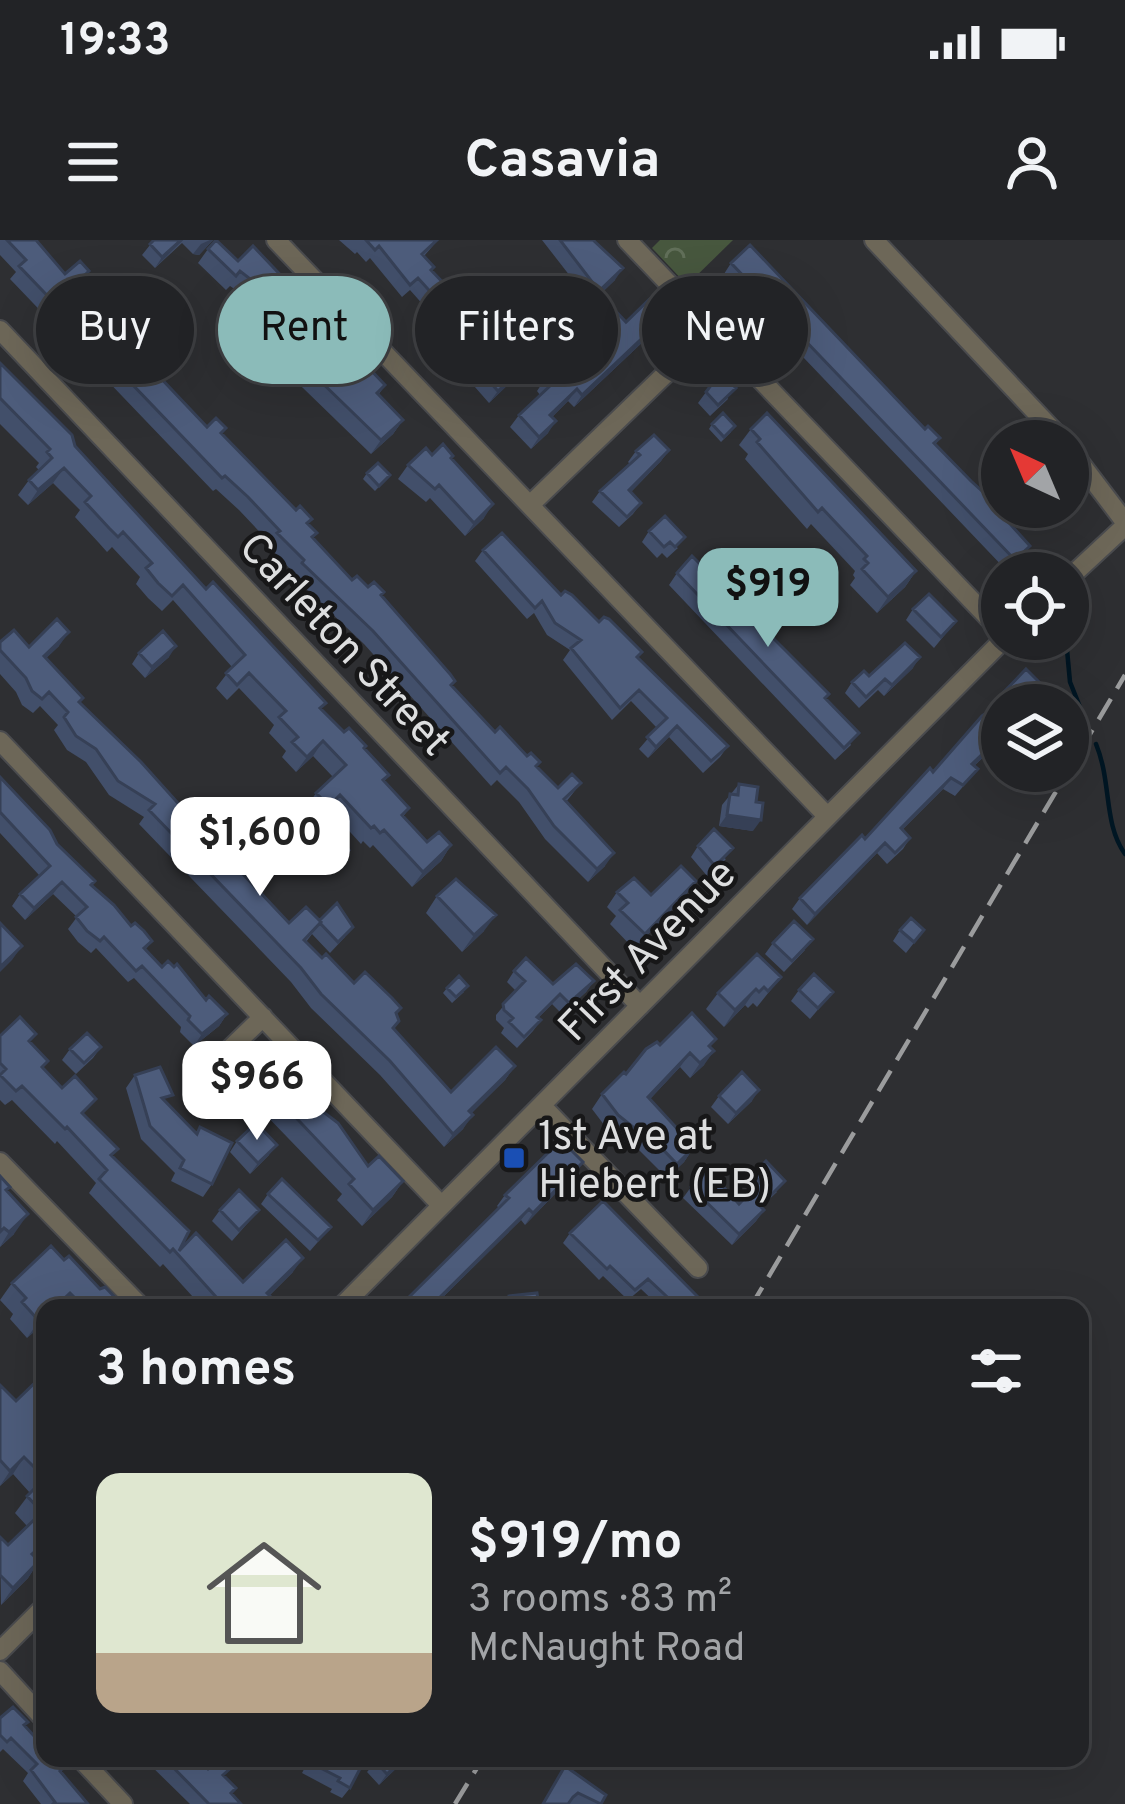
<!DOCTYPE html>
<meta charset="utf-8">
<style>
body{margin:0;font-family:Overpass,sans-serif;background:#2e2f32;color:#f1f3f6;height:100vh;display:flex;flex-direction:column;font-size:45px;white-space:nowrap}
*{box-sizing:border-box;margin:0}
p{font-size:39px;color:#a2a4a7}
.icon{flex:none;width:66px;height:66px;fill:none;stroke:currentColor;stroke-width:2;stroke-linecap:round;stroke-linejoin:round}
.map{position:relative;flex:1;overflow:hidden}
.drawer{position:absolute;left:36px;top:1059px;width:1053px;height:468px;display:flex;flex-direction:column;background:#222326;border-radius:24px;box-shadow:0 12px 48px #0002,0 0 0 3px #3f4043}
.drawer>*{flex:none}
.banner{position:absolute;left:36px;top:36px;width:1053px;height:108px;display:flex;gap:24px}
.needle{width:78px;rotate:316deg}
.tools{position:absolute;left:981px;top:180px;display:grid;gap:24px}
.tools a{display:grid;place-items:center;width:108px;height:108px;border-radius:50%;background:#222326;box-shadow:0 12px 48px #0002,0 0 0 3px #3f4043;font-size:60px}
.price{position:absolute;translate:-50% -102px;padding:0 27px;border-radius:24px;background:#fff;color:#222;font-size:39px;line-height:78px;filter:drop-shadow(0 3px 6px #0008)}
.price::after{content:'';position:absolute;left:50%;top:72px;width:36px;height:27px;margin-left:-18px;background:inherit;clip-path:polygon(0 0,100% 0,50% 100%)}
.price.current{background:#8bbbb9;color:#111}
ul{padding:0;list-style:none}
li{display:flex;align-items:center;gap:36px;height:300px;padding:0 60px}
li+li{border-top:3px solid #3f4043}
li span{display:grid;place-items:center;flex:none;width:336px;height:240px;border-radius:24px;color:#555}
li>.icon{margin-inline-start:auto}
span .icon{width:144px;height:144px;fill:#fffc;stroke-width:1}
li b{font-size:51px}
h2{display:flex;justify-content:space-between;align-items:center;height:144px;padding:0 60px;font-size:51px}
.chip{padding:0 42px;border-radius:54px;background:#222326;box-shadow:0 12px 48px #0002,0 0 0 3px #3f4043;font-size:42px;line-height:108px}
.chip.current{background:#8bbbb9;color:#111}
.status{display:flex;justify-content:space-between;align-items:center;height:84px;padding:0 60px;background:#222326;direction:ltr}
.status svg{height:33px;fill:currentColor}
header{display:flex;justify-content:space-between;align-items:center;height:156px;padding:0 60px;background:#222326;font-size:54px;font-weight:700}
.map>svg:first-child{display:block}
.park{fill:url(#park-crowns)}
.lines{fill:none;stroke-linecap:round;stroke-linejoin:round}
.stream{stroke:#001623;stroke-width:4.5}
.minor-casing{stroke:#4a4b4e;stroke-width:22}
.minor{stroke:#6d6758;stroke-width:18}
.rail{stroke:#9b9c9d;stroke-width:4.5;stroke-dasharray:24 12;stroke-linecap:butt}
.wall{fill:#424f6a}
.shaded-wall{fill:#364056}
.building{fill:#4d5c7b;stroke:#364056;stroke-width:3}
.transit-dot{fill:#1a4fb4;stroke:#171718;stroke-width:4.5}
.labels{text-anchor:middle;stroke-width:9;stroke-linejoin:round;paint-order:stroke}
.street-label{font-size:42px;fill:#dddedf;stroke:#171718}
.poi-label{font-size:42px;fill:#dddedf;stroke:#171718;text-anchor:start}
</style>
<div class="status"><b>19:33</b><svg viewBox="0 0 49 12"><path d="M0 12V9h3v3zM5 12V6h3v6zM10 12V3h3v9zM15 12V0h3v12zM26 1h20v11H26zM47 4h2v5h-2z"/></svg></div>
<header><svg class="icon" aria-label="menu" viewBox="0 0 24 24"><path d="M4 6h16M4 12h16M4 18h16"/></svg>Casavia<svg class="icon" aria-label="person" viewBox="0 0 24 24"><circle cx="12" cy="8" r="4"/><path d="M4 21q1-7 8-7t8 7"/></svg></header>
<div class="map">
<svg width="1125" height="1564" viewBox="0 0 1125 1564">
<defs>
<pattern id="park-crowns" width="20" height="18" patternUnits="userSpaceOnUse" patternTransform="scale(3)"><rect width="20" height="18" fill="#47573e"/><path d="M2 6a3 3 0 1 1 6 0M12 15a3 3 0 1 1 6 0" fill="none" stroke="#616f59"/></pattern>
</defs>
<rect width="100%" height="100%" fill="#2e2f32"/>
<path class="park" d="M660,0H733L687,45L652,8Z"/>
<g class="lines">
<path class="stream" d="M1066,399L1070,442L1086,482
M1096,504C1112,543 1103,583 1125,614"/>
<g class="minor-casing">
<path id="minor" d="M276,0L827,576
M627,0L1002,392
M874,0L1063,201
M0,90L640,766
M1068,207L1125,282
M531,264L712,89
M1068,339L1125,286
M0,501L441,965
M198,864L202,836L263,777
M543,867L698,1028
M0,922L142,1068
M340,1068L1004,399
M0,1411L45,1366
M0,1431L45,1480
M80,1518L123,1564"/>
</g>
<use href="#minor" class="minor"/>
<path class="rail" d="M750,1068L1125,435
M455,1564L483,1518"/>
</g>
<path class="wall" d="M0,0H36L65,34L80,44L76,48L207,187L226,188L222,194L317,293L313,298L352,340L382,356L452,446L495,492L537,527L558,548L581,543L566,562L605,626L588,642L545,599L519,562L497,540L491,546L364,404L292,336L294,333L268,306L270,303L239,270L216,249L213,251L10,39L16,32L0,15Z
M154,0H213L199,15L193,14L182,3L155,28L142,15Z
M339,0H438L424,16L432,30L475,76L527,113L522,120L526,124L517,136L489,163L417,81L426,68L410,50L402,57L370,18L366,22L357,12L355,14Z
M542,0H593L615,40L591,63Z
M208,9L238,21L385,145L379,154L403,180L393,194L371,214L269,115L282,98L239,52L230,46L226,50L198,23Z
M731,23L925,189L940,198L936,204L1030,306L1022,316L1007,331L724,34Z
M538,51L567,76L555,87L531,62Z
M121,57L138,70L126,82L114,68Z
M675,67L667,79L574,167L568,161L552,177L548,193L531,209L510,187L519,175L540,155L537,151L545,139L586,116L599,104L581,86L589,74L626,82Z
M0,123L206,349L344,492L364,508L389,535L384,542L409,568L403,577L427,602L451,605L441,621L412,647L373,605L370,608L363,601L361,604L330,570L318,581L306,568L316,553L333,537L313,516L296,532L282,517L286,511L269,493L274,485L239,448L227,460L216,448L232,427L173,360L162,371L148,358L136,344L140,337L112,307L107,312L99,303L75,277L80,270L53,243L28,265L18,255L29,240L39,230L36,227L39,223L0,184Z
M720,133L728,159L710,176L698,163Z
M712,184L731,192L721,202L709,189Z
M751,189L916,331L905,347L877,373L850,345L855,338L853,335L855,331L811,284L807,289L745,219L748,214L739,205Z
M669,210L661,221L631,252L641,263L633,274L619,287L592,262L600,251L630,224L628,222L636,211Z
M432,215L451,219L484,278L465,296L430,258L426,262L398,239L408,225Z
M367,233L390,235L375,251L363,239Z
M649,291L678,308L667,318L662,313L657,318L642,302Z
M483,310L561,355L599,382L728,506L720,517L703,533L669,497L648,518L639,509L657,488L631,461L612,480L563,420L570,410L547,395L534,373L527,379L475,321Z
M677,333L746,370L826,459L851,505L835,520L669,345Z
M913,369L956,381L934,408L906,380Z
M0,402L29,407L59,406L46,418L80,462L230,621L247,627L242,633L289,683L320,680L345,697L330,713L312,694L306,702L322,718L354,743L401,768L396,775L399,781L394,789L451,852L515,826L505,840L471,873L463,889L444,907L380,835L311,768L291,742L139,584L144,577L109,555L86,522L67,510L54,490L58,485L40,466L33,473L22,465L16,452L0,434Z
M139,413L169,417L145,438L132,424Z
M913,428L884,456L878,450L859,468L845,453L852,442L869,436Z
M1034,455L1002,465V508L994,516L990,511L974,526L978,529L955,556L943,549L902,590L910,598L903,609L887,624L877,613L807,685L792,669L800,658L865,599L933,532L993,469L991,468L999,457Z
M0,537L92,646L131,686L152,701L146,709L162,727L227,774L219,786L194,806L180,792L181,787L134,738L128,742L96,708L91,713L78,702L68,689L77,677L53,654L25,680L12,666L20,654L39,635L0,593Z
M739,544L753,591L719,586L722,565Z
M319,606L341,621L327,634L311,617Z
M698,606L726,619L708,637L691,617Z
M617,652L651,655H686L634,709L610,684L616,676L607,667Z
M437,656L484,691L462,712L426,673Z
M900,690H924L906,713L893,701Z
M773,703L805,710L784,732L765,714Z
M514,731L553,744L594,741L586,752L562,774L552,764L538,778L541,780L533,791L517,808L501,793L504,788L496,780V775L516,751L507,742Z
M781,737L757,767L753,763L748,768L745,765L724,787L706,769L718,753Z
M447,748L464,752L452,763L443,753Z
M799,750L833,752L810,779L791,761Z
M0,796L30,802L43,828L84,875L179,1011L243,1042L293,1032L270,1055L279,1068H203L163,1024L160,1027L89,953L96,943L57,901L55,904L12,860L5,865L0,860Z
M660,805L711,807L704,825L690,838L680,827L650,859L694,907L684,922L667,938L636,907L633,909L608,890L592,869L602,854Z
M101,807L93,818L76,834L62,820L70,809Z
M247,826L309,861L368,926L403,941L392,957L362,986L337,960L342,954L235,843Z
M135,835L196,893L200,887L212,944L203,957L171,941L175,933L141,899L126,848Z
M719,856L752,861L728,884L711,867Z
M237,901L269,915L250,934L230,912Z
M583,922L575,933L525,985L521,980L432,1068H398L499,968L497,966L505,955Z
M753,934L777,952L761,967L764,970L756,981L732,1005L683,958L691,947L739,964L751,952L745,945Z
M0,936L7,951L14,994L0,1007Z
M268,954L331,987L310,1011L261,964Z
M603,961L694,1068H661L641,1049L628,1060L603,1036L599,1040L563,1003L570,993Z
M220,970H259L232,1001L212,981Z
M64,1020L125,1068H45V1082L27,1098L10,1079L13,1074L0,1060L12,1043Z
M45,1133V1307L35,1317L39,1321L28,1338L1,1365L0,1297L8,1305L27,1286L15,1273L30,1253L13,1234L0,1246V1145L16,1161Z
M0,1478L25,1486L88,1564H41L23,1541L28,1533L3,1509L0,1512Z
M143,1518H196L208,1529L225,1537L236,1548L232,1554L241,1564H190Z
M310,1518H353L350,1548L342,1558L330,1552L332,1549L302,1533Z
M379,1518H407L379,1545L367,1532Z
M565,1526L601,1564H542Z"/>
<path class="shaded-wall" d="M181,0H183L155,28L162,17Z
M210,0H213L199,15L193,14L201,4Z
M623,28L615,40L591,63L599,51Z
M675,67L667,79L574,167L582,155Z
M526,124L517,136L489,163L498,151Z
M577,149L568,161L542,187L550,175Z
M403,180L393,194L371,214L381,200Z
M556,181L548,193L531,209L539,197Z
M669,210L661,221L622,261L629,250Z
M64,228L53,243L28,265L38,250Z
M493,264L484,278L465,296L474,283Z
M916,331L905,347L877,373L888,357Z
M69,392L59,406L34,430L44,416Z
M176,406L169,417L145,438L152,427Z
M920,417L913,428L884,456L892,445Z
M677,486L669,497L648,518L656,507Z
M997,500L990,511L964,535L972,524Z
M323,501L313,516L296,532L307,517Z
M951,538L943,549L893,599L901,588Z
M727,575L761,580L753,591L719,586Z
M885,603L877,613L807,685L815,674Z
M451,605L441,621L412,647L423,632Z
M614,613L605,626L588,642L597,629Z
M696,641L686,655L634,709L645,694Z
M62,642L53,654L25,680L34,668Z
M496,675L484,691L462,712L474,695Z
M22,706L12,720L0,732V727Z
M594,741L586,752L562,774L569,763Z
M756,749L745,765L724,787L735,770Z
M227,774L219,786L194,806L202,794Z
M714,811L704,825L690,838L700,823Z
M690,813L680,827L638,872L648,857Z
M515,826L505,840L460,885L469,871Z
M759,850L752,861L728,884L736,873Z
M473,875L463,889L444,907L453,894Z
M277,905L269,915L250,934L258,923Z
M694,907L684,922L667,938L677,924Z
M583,922L575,933L525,985L533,973Z
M403,941L392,957L362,986L373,970Z
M529,969L521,980L432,1068H429Z
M764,970L756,981L732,1005L739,994Z
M28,974L14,994L0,1007L9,992Z
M303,1018L293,1032L257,1067L267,1053Z
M45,1076V1082L27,1098L39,1081Z
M24,1217L13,1234L0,1246L10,1231Z
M45,1302V1307L20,1331L32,1314Z
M39,1321L28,1338L1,1365L13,1348Z
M403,1518H407L379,1545L387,1534Z"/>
<path class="building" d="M7,0H36L65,34L80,21L89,31L74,45L158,129L155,132L207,187L216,178L226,188L221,193L296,270L300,266L312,279L307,283L317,293L312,297L352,340L357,336L368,347L374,342L384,352L381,355L450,434L455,441L451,445L495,492L500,487L527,516L531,513L540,522L536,526L558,548L572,534L581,543L564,559L614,613L597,629L554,586L528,549L506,527L500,533L373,391L302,323L304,320L277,293L280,291L248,257L225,236L222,238L19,26L26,20Z
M154,0H181L162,17L150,4Z
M216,0L238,21L253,6L385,145L377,153L403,180L381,200L279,101L295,86L249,38L240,31L236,36L208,9Z
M366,0H437L422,14L434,27L431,30L475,76L486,65L494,68L527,113L521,119L526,124L498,151L425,69L436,58L418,38L410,45L379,6L375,10Z
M560,0H593L623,28L599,51Z
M750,5L925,189L928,186L940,198L934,203L971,241L982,251L987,246L998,257L993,265L1030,306L1015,320L731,23Z
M550,40L574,65L562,76L538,51Z
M133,46L146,60L134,71L121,57Z
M659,50L675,67L582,155L577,149L550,175L556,181L539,197L519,175L551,145L545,139L570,116L579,109L586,116L609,94L589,74L604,59L626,82Z
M0,123L72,195L75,206L206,349L213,342L326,463L320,468L344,492L349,488L366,506L364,508L389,535L383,540L409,568L402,575L427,602L439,592L451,605L423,632L384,590L380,593L374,586L371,588L340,555L329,566L316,553L346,525L323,501L307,517L292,502L298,497L279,477L286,471L249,433L237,445L226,433L245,415L183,345L172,356L158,343L146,328L152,323L123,292L118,297L109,288L85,262L91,256L64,228L38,250L29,240L52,218L47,212L50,209L0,158Z
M720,133L736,148L718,165L706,152Z
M723,173L735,186L724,197L712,184Z
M767,173L916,331L888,357L862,329L868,323L864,319L867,316L822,268L818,272L757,202L760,199L751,189Z
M654,195L669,210L629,250L641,263L627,277L600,251L640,215L636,211Z
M443,204L453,216L451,218L493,264L474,283L439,245L435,249L408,225L426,208L432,215Z
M378,223L390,235L379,246L367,233Z
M665,276L685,297L675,307L670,302L664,307L649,291Z
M502,293L561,355L565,351L572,355L599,382L604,377L609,379L642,412L637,417L728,506L711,521L677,486L656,507L647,497L667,478L639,450L620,468L571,408L581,400L555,383L542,361L535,368L483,310Z
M692,316L735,359L741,353L751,363L744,369L829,454L825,458L859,493L844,508L677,333Z
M929,354L956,381L941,397L913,369Z
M57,379L69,392L44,416L83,458L79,462L141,522L230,621L236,615L247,627L241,632L289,683L306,667L321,682L304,700L322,718L326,714L354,743L365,732L392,758L401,768L396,773L399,781L393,788L451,852L496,807L515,826L469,871L473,875L453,894L390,821L321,754L301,728L149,570L155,564L118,541L96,509L76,496L64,477L68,472L49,452L42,459L32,451L26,438L0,410V402L14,390L29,407Z
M163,391L176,406L152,427L139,413Z
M905,403L920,417L892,445L885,439L866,457L852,442L864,431L869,436Z
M1026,429L1042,445L1022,465H1002V504L997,500L972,524L978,529L963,545L951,538L901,588L910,598L895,613L885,603L815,674L800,658L862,595L865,599L930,528L933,532L982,476L1003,462L999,457Z
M0,537L50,590L57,604L95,641L91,645L114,665L131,686L135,683L144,691L152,701L144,708L162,727L168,721L174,727L177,724L206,760L209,756L227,774L202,794L188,780L190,776L142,726L136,731L104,697L100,701L87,691L76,677L87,667L62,642L34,668L20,654L50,626L0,572Z
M739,544L758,547L756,562L763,563L761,580L727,575L730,554L738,555Z
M714,589L733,608L715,626L698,606Z
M333,592L349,610L334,623L319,606Z
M681,626L696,641L645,694L620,670L628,663L617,652L634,638L651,655Z
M456,639L496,675L474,695L437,656Z
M337,663L353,687L338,702L320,683L321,682L320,680Z
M911,678L924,690L914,702L900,690Z
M794,681L813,699L792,721L773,703Z
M0,683L22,706L0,727Z
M757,714L781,737L768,751L764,747L759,752L756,749L735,770L718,753Z
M526,718L553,744L576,724L594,741L569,763L560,754L537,777L541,780L524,797L509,782L513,778L504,770L503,764L525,741L514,731Z
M814,734L833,752L818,768L799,750Z
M459,736L468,746L456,757L447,748Z
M692,773L716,799L709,806L714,811L700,823L690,813L648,857L694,907L677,924L646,892L643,895L618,875L602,854L624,832L626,834L646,809L657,802L660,805Z
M20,777L36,794L29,801L48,821L42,827L62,848L75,836L96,859L82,873L118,909L111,915L189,991L179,1011L196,993L243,1042L286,1000L303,1018L267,1053L280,1066L278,1068H226L173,1009L170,1012L99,939L107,930L67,887L65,889L22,846L16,851L0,835L6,829L0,823V796Z
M87,793L101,807L84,823L70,809Z
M262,812L287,831L309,861L338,883L368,926L379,916L403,941L373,970L349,944L354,939L247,826Z
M160,827L173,855L162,858L197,894L200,887L232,903L212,944L180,928L184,920L150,886L135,835Z
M742,832L759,850L736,873L719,856Z
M256,883L277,905L258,923L237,901Z
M561,900L583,922L533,973L529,969L429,1068H398L509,958L505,955Z
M766,921L785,941L760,966L764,970L739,994L691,947L708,930L739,964L760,942L753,934Z
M0,936L10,947L6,950L28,974L9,992L4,988L0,992Z
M282,939L331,987L318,1000L268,954Z
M239,950L259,970L239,990L220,970Z
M603,961L700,1059L692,1068H679L648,1039L635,1050L610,1026L607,1029L570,993Z
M51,1006L64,1020L69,1016L100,1049L105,1047L125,1068H85L70,1053L54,1068H45V1076L39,1081L22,1062L26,1058L12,1043Z
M537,1053L539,1065L553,1063V1068H510L509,1056Z
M45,1133V1302L32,1314L39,1321L13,1348L0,1335V1297L8,1305L38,1276L40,1270L27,1256L45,1238L24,1217L10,1231L0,1220V1145L16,1161Z
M13,1467L28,1482L24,1485L45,1508V1518H54L63,1528L60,1531L88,1564H53L55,1562L31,1530L37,1524L11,1498L7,1502L0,1495V1478Z
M164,1518H196L208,1529L220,1518H225L233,1526L223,1535L236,1548L231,1553L241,1564H209Z
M311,1518H353L363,1523L350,1548L338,1541L340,1538L309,1522Z
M379,1518H403L387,1534L375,1521Z
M565,1526L606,1555L601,1564L578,1553L573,1557L568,1564H543Z"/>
<rect class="transit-dot" x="502" y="906" width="24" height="24" rx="6"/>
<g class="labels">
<g class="street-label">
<text transform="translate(346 403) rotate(47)" y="15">Carleton Street</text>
<text transform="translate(646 709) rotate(-46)" y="15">First Avenue</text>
</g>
<g class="poi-label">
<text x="538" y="909">1st Ave at<tspan x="538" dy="48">Hiebert (EB)</tspan></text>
</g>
</g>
</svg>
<div class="tools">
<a><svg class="needle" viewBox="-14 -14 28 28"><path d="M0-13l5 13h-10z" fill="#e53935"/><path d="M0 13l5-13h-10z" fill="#a2a4a7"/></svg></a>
<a><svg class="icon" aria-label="locate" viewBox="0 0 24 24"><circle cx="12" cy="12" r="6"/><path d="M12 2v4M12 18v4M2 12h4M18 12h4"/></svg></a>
<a><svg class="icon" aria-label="layers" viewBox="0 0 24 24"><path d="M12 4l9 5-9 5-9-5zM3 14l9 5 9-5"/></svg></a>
</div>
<b class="price current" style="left:768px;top:410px">$919</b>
<b class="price" style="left:260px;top:659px">$1,600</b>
<b class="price" style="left:257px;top:903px">$966</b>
<div class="banner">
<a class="chip">Buy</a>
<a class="chip current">Rent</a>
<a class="chip">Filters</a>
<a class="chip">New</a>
</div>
<section class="drawer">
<h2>3 homes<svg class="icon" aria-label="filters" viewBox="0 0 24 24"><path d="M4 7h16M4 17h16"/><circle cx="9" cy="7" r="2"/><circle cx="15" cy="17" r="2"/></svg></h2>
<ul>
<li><span style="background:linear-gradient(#dfe7d0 75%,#b9a48a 0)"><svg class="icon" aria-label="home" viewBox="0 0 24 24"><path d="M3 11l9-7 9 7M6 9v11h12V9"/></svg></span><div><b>$919/mo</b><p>3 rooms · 83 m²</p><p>McNaught Road</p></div></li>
</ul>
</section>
</div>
